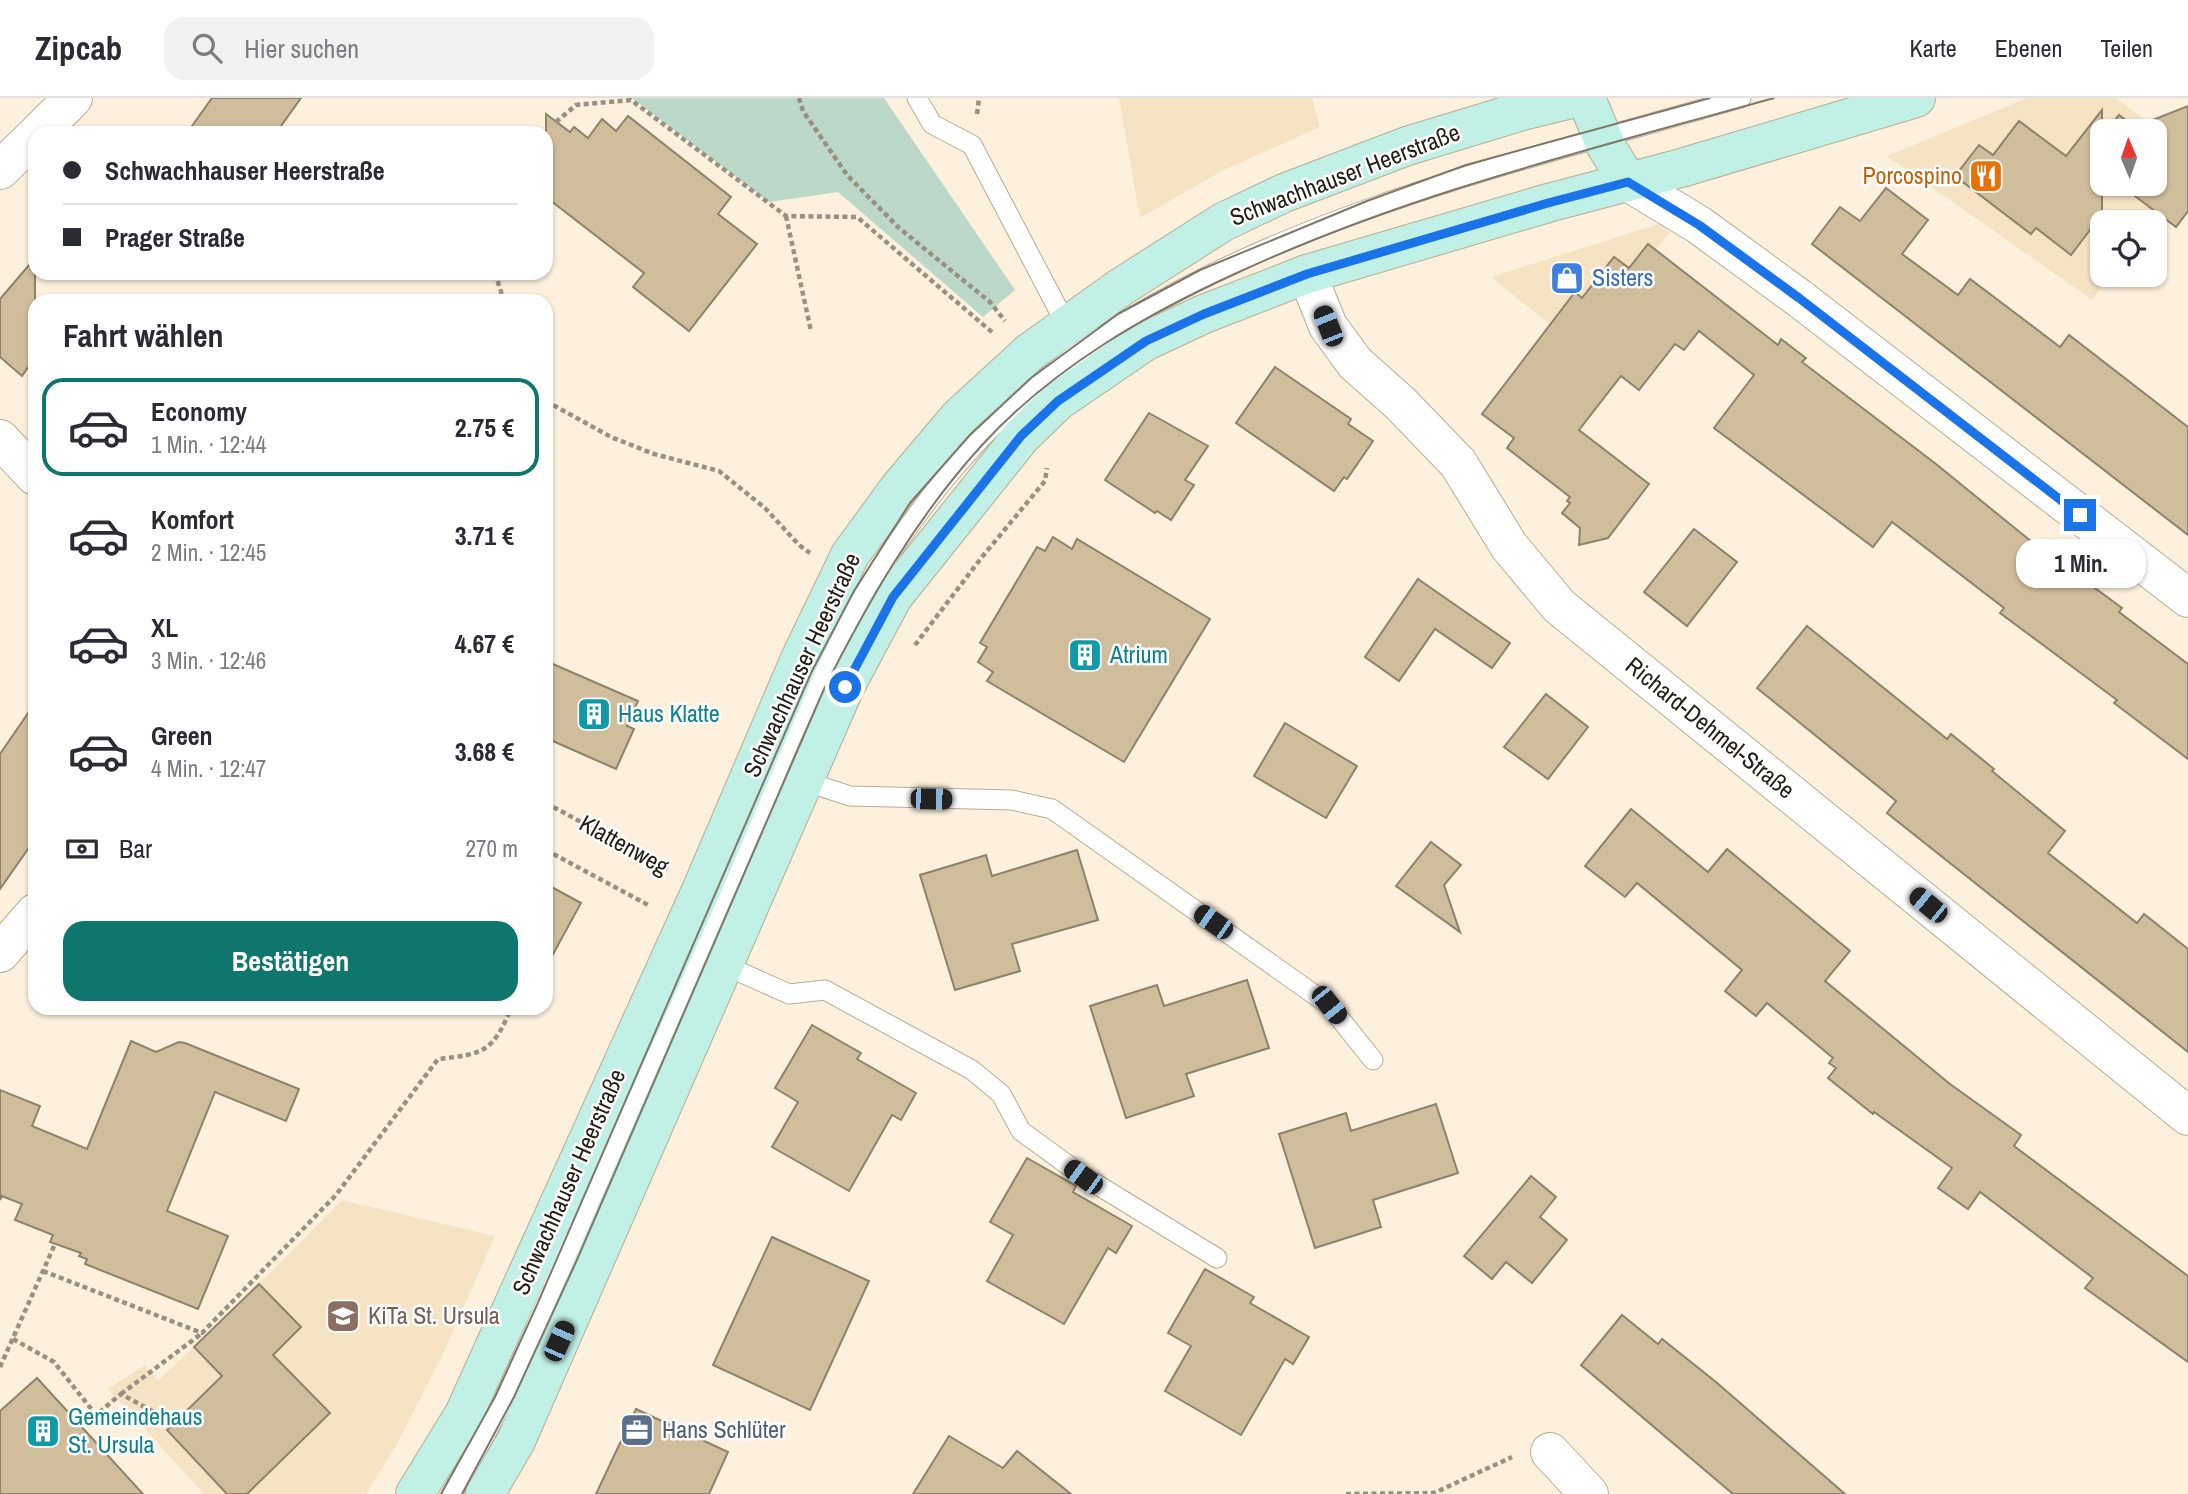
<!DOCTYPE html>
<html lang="de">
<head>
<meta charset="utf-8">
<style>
  body { margin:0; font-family:"Archivo Narrow",sans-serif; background:#f2f2f3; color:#2b2b33; height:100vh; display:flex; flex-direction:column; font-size:26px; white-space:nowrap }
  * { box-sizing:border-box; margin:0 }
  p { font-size:23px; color:#7c7c81 }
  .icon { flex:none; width:38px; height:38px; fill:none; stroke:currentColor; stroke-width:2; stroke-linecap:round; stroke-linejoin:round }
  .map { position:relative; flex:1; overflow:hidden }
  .side { position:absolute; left:28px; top:196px; width:525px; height:721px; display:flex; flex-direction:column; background:#fff; border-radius:21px; box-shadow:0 2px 5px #0004 }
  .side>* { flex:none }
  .hud { position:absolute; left:28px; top:28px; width:525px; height:154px; border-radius:21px; box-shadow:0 2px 5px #0004; display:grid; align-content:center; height:154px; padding:0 35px; background:#fff }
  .needle { width:46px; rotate:358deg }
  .fabs { position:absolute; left:2090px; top:21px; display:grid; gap:14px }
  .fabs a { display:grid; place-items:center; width:77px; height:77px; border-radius:14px; background:#fff; box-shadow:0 2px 5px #0004; font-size:35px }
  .end { position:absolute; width:32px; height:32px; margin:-16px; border:9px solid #1a73e8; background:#fff; box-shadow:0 0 0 4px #fff }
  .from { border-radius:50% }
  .bubble { position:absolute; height:49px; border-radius:21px; background:#fff; box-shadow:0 2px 5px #0004; font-size:23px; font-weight:700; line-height:49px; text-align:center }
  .car { position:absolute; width:21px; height:42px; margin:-21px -10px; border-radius:9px; box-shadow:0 0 5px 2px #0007; background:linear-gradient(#222 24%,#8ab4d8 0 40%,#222 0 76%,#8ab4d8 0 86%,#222 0) }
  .hud b { display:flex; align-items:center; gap:24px; height:66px; font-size:26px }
  .hud b+b { border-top:2px solid #e1e1e2 }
  .hud i { width:18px; height:18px; background:#2b2b33 }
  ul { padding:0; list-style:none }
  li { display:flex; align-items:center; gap:21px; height:98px; margin:0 14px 10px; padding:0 21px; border:4px solid transparent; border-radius:21px }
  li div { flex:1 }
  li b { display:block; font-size:26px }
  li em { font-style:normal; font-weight:700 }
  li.active { border-color:#0f766e }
  li>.icon { width:63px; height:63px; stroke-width:1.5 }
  h2 { padding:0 35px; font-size:32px; line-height:84px }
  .pay { display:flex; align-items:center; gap:18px; height:77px; padding:0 35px; font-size:26px }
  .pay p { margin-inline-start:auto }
  .action { display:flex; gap:14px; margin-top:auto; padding:14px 35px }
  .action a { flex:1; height:80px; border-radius:21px; background:#0f766e; color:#fff; font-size:28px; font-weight:700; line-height:80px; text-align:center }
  header { display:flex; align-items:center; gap:42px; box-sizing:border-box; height:98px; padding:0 35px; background:#fff; border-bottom:2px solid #e1e1e2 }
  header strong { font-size:33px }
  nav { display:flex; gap:38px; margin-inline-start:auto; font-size:24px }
  .search { width:490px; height:63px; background:#f2f2f3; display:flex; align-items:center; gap:18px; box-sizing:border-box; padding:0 24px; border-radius:21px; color:#7c7c81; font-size:26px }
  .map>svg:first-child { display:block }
</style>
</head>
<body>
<header>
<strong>Zipcab</strong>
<div class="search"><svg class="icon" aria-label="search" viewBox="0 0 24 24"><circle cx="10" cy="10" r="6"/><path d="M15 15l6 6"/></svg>Hier suchen</div>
<nav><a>Karte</a><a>Ebenen</a><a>Teilen</a></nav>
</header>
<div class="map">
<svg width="2188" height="1396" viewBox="0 0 2188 1396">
  <rect width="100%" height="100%" fill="#fdf1dd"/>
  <g fill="#f6e3c4" fill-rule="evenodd">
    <path d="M1119 0H1312L1320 29 1222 73 1140 120Z"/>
    <path d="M2027 0H2115L2188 54V73L2150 124H2102V177H2111L2092 202 1887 58ZM2102 33H2154V86H2102Z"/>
    <path d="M1659 126 1670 134 1578 249 1491 179Z"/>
    <path d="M342 1102 495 1138 441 1260 397 1346 366 1396H204L108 1291 145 1267 158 1283 259 1186Z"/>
  </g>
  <path fill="#bcd8c8" d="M632 0H884L1015 192 983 219 838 94 769 104Z"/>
  <g fill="#d0bd9b" stroke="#8f826c" stroke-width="2">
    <path d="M212 0H301L276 35H187Z"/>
    <path d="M2188 8V113L2176 129 2119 86H2154V33H2106L2119 17 2135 29Z"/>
    <path d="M2102 12V116L2071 157 2036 130 2031 136 1955 78 1979 47 1993 57 2019 23 2066 58Z"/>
    <path d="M546 16 570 34 574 29 588 40 602 21 616 33 628 18 731 99 718 116 757 146 689 233 633 189 644 175 546 99Z"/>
    <path d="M1886 90 1928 122 1902 156 1958 197 1970 181 2060 249 2069 237 2188 329V437L1812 146 1840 109 1860 123Z"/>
    <path d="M1648 146 1778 247 1781 241 1806 260 1802 264 1936 366 2027 440 2122 510 2119 514 2188 566V661L2114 605 2117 602 2000 515 2004 510 1892 424 1873 449 1714 330 1754 277 1699 233 1684 252 1675 246 1639 292 1621 278 1579 332 1649 386 1608 440 1579 447 1580 430 1562 415 1570 405 1567 403 1570 399 1507 350 1514 340 1482 316 1575 194 1582 200 1614 159 1629 170Z"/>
    <path d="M35 160V259L22 278 0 259V201Z"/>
    <path d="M1275 269 1351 321 1348 326 1373 343 1347 381 1344 379 1334 393 1236 325Z"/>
    <path d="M1149 315 1208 348 1185 382 1194 387 1171 422 1157 413 1155 415 1105 382Z"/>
    <path d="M1694 431 1737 464 1687 528 1644 494Z"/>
    <path d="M1053 439 1072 451 1077 441 1210 521 1124 664 987 583 993 574 978 564 987 549 980 545 1037 449 1045 453Z"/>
    <path d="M1418 481 1510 545 1492 570 1435 531 1399 583 1365 559Z"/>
    <path d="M1807 528 1947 641 1951 636 1994 671 1992 673 2065 733 2048 755 2137 825 2144 816 2188 851V954L1887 715 1896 703 1757 590Z"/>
    <path d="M546 563 638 603 627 628 634 631 616 671 546 640Z"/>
    <path d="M1546 596 1588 629 1548 681 1504 649Z"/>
    <path d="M35 605V741L0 791V656Z"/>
    <path d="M1285 625 1357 668 1326 720 1254 678Z"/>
    <path d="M1631 711 1708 774 1727 751 1850 853 1825 883 1950 986 2021 1037 2014 1048 2188 1178V1264L2085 1190 2093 1180 1980 1094 1968 1111 1938 1090 1952 1070 1874 1014 1873 1016 1828 980 1836 970 1829 965 1833 960 1767 905 1756 918 1725 893 1742 872 1637 785 1625 799 1585 768Z"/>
    <path d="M1431 744 1461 767 1444 787 1460 834 1396 788Z"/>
    <path d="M1077 752 1098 822 1012 846 1020 873 955 892 920 777 986 757 992 778Z"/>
    <path d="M546 786 581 805 546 869Z"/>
    <path d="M1247 882 1269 950 1186 976 1194 998 1126 1020 1090 908 1157 887 1164 908Z"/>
    <path d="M812 927 861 955 857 961 916 995 901 1022 892 1017 849 1093 772 1049 798 1004 775 990Z"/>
    <path d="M131 943 156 954 179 944 185 945 299 991 286 1023 215 994 167 1113 228 1138 198 1211 85 1166 87 1161 79 1158 81 1155 50 1144 53 1137 15 1122 22 1106 2 1098 0 1102V992L40 1008 32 1028 87 1051Z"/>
    <path d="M1436 1006 1458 1075 1373 1102 1381 1129 1315 1150 1279 1036 1346 1015 1351 1033Z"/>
    <path d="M1027 1060 1076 1088 1073 1094 1132 1128 1116 1155 1108 1150 1064 1226 987 1183 1013 1137 990 1124Z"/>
    <path d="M1531 1078 1556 1099 1540 1119 1567 1142 1532 1185 1506 1164 1492 1181 1464 1158Z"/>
    <path d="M772 1139 869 1183 810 1312 713 1267Z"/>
    <path d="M1205 1171 1254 1199 1250 1205 1309 1239 1293 1266 1285 1261 1241 1337 1165 1293 1191 1248 1168 1235Z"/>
    <path d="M259 1186 301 1229 273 1257 330 1315 247 1396H227L167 1332 222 1278 194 1249Z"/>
    <path d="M1622 1217 1658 1246 1662 1241 1716 1284 1845 1396H1733L1581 1267Z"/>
    <path d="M37 1280 143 1396H0V1313Z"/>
    <path d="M636 1311 728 1354 709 1396H596Z"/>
    <path d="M949 1338 1003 1370 1017 1353 1071 1396H913Z"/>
  </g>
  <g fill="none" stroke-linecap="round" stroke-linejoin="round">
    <g stroke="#b9ac94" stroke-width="21">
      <g id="service">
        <path d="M917 0 932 26 972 47 1067 228"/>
        <path d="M804 683 850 698 1012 702 1052 711 1329 907 1373 962"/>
        <path d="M724 867 789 896 825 892 972 972 1001 996 1021 1033 1083 1078 1217 1160"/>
        <path d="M452 1396C468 1366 486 1337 501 1306 532 1239 561 1170 591 1101 635 1002 680 903 723 803 755 729 784 649 820 578 893 431 987 307 1129 221 1312 110 1537 59 1741 0"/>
      </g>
    </g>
    <g stroke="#b9ac94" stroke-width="40">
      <g id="minor">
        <path d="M38 35 73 0"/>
        <path d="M0 72 35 38"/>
        <path d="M1628 84 1699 127 1799 200 2188 500"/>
        <path d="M1307 176 1328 228 1355 265 1400 305 1458 365 1509 448 1559 508 2188 1018"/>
        <path d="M0 341 35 378"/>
        <path d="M0 855 35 815"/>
        <path d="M1550 1354 1589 1396"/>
      </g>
    </g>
    <g stroke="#b9ac94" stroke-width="40">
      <g id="secondary">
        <path d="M1586 0 1606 48 1628 84"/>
        <path d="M415 1396 464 1316 702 790 799 563 850 457 899 390 959 319 1030 254 1121 189 1223 124 1284 95 1407 48 1522 13 1575 0"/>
        <path d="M485 1396 516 1343 845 589 893 499 1021 339 1058 303 1146 243 1204 216 1307 176 1548 105 1681 70 1916 0"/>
      </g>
    </g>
    <g stroke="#999081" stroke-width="4.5" stroke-dasharray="5 3.5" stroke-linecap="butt">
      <path d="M799 0 803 13 847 77 899 130 990 204 1005 223"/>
      <path d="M977 16 979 0"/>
      <path d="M556 24 576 7 631 2 786 118 857 119 993 235"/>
      <path d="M786 118 811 233"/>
      <path d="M495 175 504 203"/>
      <path d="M546 303 611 339 654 356 719 373 765 410 799 447 810 455"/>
      <path d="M915 547 982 459 1045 383 1047 370"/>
      <path d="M546 705 668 771"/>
      <path d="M546 752 650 808"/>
      <path d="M43 1173 202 1235 336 1097 438 961C484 956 493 954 511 910"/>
      <path d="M13 1241 54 1264 96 1317 121 1296 174 1325"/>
      <path d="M0 1269 55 1146"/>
      <path d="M121 1296 201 1236"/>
      <path d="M1346 1396 1434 1395 1512 1359"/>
    </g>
    <use href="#service" stroke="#fff" stroke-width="19"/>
    <use href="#minor" stroke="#fff" stroke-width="38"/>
    <use href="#secondary" stroke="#c1f0e6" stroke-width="38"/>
    <g stroke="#7f7769" stroke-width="2">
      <path d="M441 1396 495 1299 536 1209 811 575 854 493 910 405 969 338 1031 280 1118 216 1200 172 1367 103 1466 67 1710 0"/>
      <path d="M462 1396 514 1299 576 1164 824 591C868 504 916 419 983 346 1053 270 1146 216 1239 174 1410 95 1593 51 1774 0"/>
    </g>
  </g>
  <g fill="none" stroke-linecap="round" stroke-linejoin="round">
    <path stroke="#1a73e8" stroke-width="9" d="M845 589 893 499 1021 338 1058 303 1146 243 1204 216 1307 176 1548 105 1628 84 1699 127 1799 200 2080 417"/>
  </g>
  <defs>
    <g id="restaurant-square" transform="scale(1.75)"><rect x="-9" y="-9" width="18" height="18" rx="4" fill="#e8710a" stroke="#fff"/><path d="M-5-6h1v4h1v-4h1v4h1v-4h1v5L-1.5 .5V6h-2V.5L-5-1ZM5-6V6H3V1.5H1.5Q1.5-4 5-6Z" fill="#fff"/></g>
    <g id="shop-square" transform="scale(1.75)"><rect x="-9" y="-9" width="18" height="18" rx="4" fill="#3f7fe0" stroke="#fff"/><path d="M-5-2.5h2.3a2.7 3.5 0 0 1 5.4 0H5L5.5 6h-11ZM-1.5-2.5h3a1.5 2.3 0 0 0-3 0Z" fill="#fff"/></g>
    <g id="building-square" transform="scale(1.75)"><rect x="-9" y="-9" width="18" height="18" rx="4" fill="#0f9aa8" stroke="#fff"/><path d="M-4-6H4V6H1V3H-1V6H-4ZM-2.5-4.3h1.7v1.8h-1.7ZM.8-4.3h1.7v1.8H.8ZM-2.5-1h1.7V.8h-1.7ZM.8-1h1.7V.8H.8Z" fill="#fff"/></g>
    <g id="school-square" transform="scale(1.75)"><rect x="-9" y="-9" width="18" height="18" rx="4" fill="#8d6e63" stroke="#fff"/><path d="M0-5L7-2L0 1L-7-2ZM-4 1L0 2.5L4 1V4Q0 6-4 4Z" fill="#fff"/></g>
    <g id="office-square" transform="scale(1.75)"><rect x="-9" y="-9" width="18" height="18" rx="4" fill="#5c6f8a" stroke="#fff"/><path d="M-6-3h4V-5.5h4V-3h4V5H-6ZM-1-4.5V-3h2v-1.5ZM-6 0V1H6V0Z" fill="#fff"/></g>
  </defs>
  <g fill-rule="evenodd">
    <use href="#restaurant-square" x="1986" y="78"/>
    <use href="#shop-square" x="1567" y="180"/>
    <use href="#building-square" x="1085" y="557"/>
    <use href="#building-square" x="594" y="616"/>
    <use href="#school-square" x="343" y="1218"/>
    <use href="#office-square" x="637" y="1332"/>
    <use href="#building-square" x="43" y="1333"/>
  </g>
  <g text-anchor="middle" stroke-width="5" stroke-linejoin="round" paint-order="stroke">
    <g font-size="24" fill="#241f16" stroke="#fff">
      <text transform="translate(1345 77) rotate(-21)" y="8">Schwachhauser Heerstraße</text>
      <text transform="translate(802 567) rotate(-65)" y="8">Schwachhauser Heerstraße</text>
      <text transform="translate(1710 630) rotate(39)" y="8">Richard-Dehmel-Straße</text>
      <text transform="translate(624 747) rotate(29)" y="8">Klattenweg</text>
      <text transform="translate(569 1084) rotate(-66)" y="8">Schwachhauser Heerstraße</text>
    </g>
    <g font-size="24" fill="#c56008" stroke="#fff" text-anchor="end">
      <text x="1962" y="86">Porcospino</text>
    </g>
    <g font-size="24" fill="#366cbe" stroke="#fff" text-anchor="start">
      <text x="1592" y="188">Sisters</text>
    </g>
    <g font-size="24" fill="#0d838f" stroke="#fff" text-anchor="start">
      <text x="1110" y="565">Atrium</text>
      <text x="618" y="624">Haus Klatte</text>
      <text x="68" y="1327">Gemeindehaus<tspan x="68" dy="28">St. Ursula</tspan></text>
    </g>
    <g font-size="24" fill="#785e54" stroke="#fff" text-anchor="start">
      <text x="368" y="1226">KiTa St. Ursula</text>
    </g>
    <g font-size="24" fill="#4e5e75" stroke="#fff" text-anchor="start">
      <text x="662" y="1340">Hans Schlüter</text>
    </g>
  </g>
</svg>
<div class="fabs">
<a><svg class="needle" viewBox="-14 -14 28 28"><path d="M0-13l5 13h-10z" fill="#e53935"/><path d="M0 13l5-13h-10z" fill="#7c7c81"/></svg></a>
<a><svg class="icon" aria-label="locate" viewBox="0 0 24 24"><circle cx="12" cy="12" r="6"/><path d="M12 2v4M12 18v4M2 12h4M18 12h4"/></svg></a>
</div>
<i class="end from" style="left:845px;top:589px"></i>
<i class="end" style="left:2080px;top:417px"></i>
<div class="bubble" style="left:2016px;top:441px;width:130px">1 Min.</div>
<i class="car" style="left:1328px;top:228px;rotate:338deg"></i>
<i class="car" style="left:931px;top:701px;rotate:91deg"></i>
<i class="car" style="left:1928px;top:807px;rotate:309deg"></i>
<i class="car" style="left:1213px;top:824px;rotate:305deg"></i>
<i class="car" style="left:1329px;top:907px;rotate:141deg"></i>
<i class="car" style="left:1083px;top:1079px;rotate:306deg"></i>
<i class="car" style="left:559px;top:1243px;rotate:24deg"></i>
<div class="hud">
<b><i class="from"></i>Schwachhauser Heerstraße</b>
<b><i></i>Prager Straße</b>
</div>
<section class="side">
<h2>Fahrt wählen</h2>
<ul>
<li class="active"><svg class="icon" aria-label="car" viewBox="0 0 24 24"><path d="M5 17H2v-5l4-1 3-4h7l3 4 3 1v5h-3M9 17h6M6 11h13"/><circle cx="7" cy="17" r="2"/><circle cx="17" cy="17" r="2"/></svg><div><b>Economy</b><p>1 Min. · 12:44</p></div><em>2.75 €</em></li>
<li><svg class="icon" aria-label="car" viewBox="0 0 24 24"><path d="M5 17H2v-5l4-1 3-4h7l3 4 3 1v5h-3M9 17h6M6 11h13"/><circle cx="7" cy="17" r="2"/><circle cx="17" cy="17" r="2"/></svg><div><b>Komfort</b><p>2 Min. · 12:45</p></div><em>3.71 €</em></li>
<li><svg class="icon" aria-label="car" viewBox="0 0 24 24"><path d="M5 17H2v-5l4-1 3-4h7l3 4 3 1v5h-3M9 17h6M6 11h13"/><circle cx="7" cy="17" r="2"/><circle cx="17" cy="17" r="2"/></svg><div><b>XL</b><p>3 Min. · 12:46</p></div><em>4.67 €</em></li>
<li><svg class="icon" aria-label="car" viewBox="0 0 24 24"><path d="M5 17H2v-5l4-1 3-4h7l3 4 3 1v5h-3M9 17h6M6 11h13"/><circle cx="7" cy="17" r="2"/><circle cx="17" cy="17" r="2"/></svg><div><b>Green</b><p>4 Min. · 12:47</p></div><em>3.68 €</em></li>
</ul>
<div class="pay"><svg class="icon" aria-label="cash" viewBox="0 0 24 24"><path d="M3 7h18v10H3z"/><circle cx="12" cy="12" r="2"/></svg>Bar<p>270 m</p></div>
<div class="action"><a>Bestätigen</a></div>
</section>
</div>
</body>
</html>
